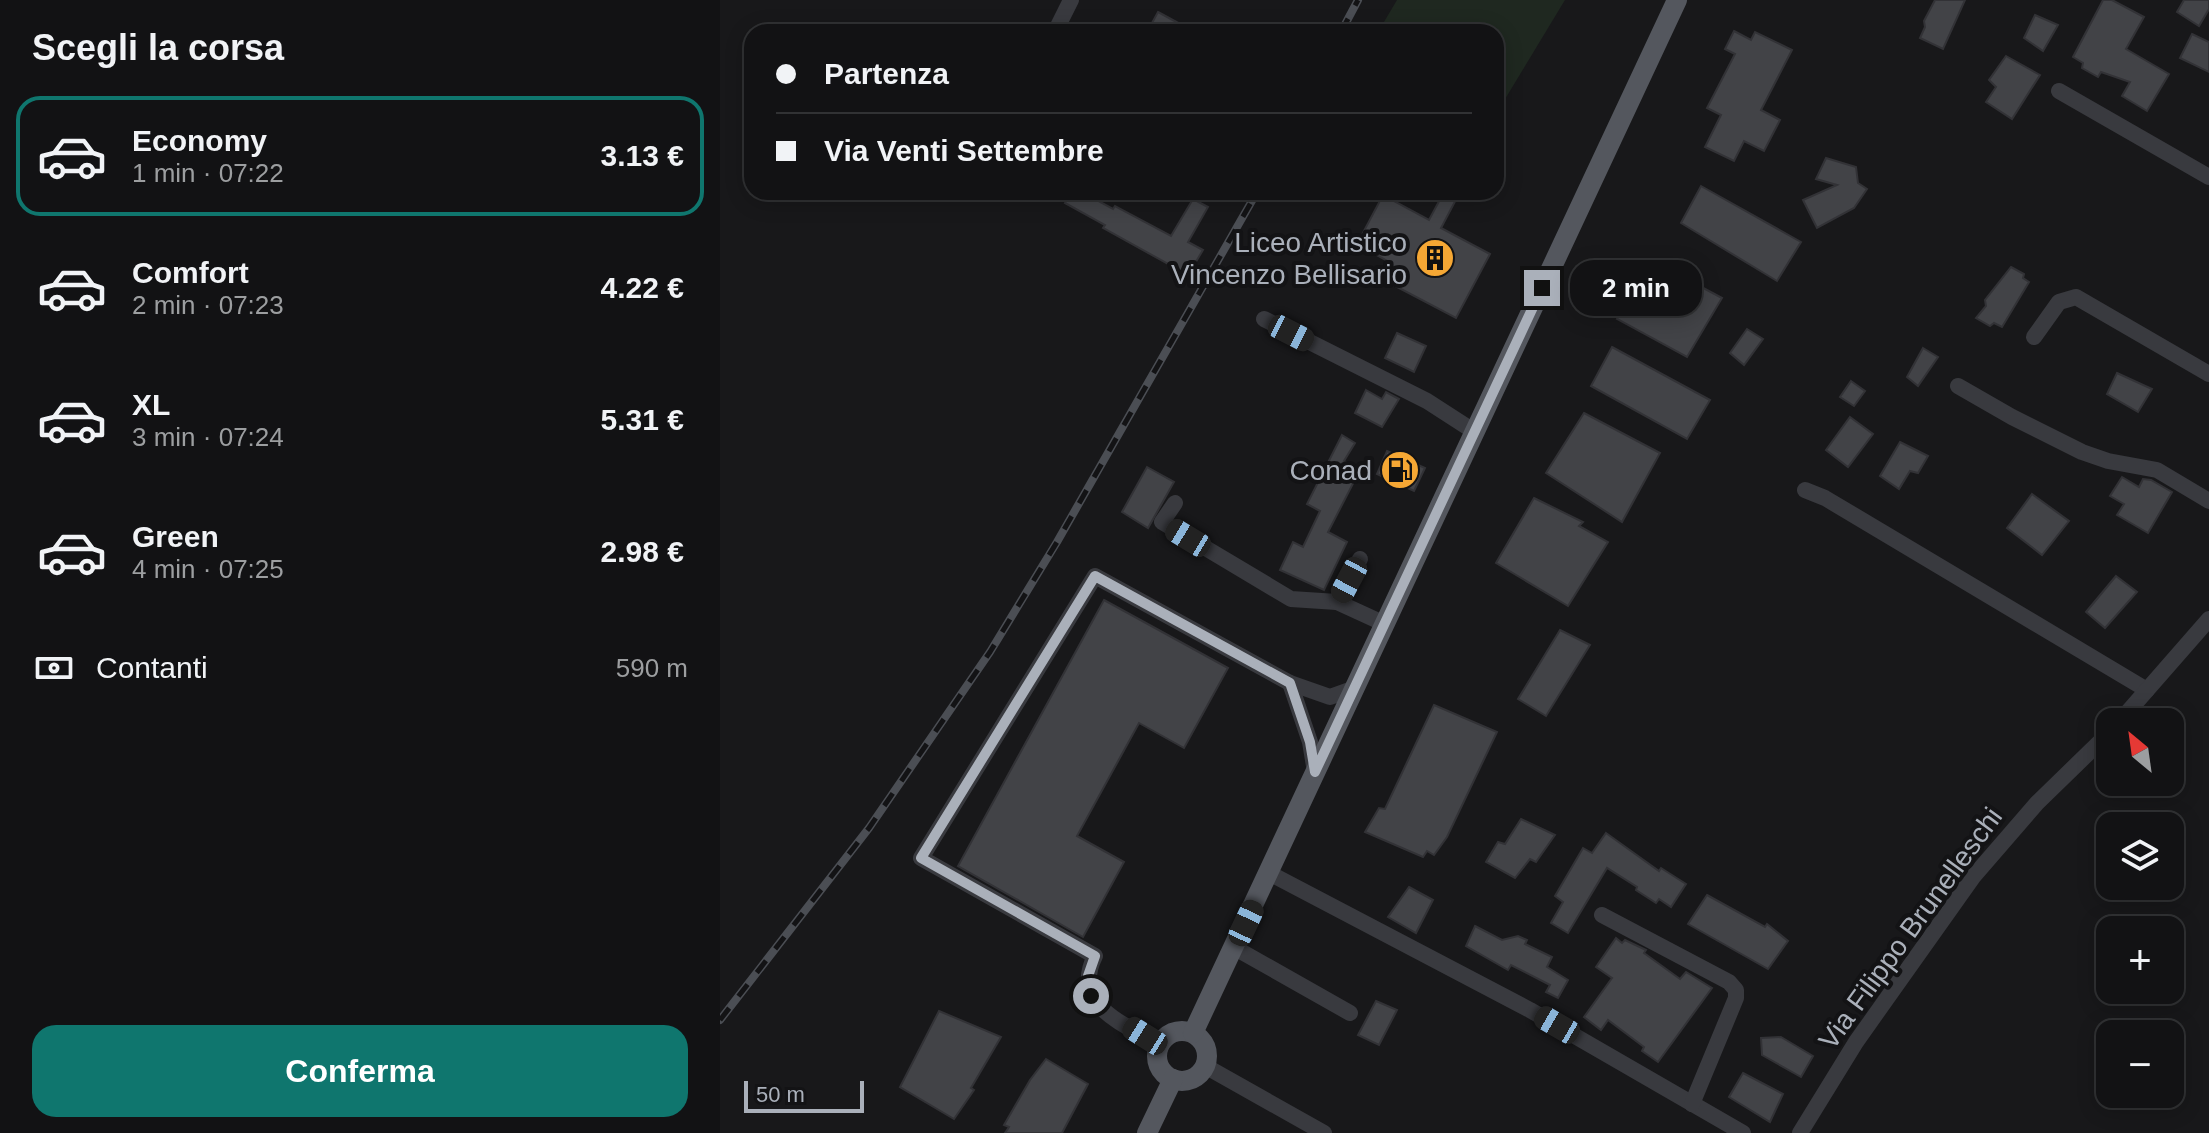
<!DOCTYPE html>
<html lang="it">
<head>
<meta charset="utf-8">
<style>
  body { margin:0; font-family:Arial,sans-serif; background:#1f2022; color:#f1f3f6; height:100vh; display:flex; flex-direction:column; font-size:30px; white-space:nowrap }
  * { box-sizing:border-box; margin:0 }
  p { font-size:26px; color:#9c9ea0 }
  .icon { flex:none; width:44px; height:44px; fill:none; stroke:currentColor; stroke-width:2; stroke-linecap:round; stroke-linejoin:round }
  .map { position:relative; flex:1; overflow:hidden }
  .side { display:flex; flex-direction:column; background:#121214; width:720px }
  .side>* { flex:none }
  .top-card { position:absolute; left:24px; top:24px; width:760px; height:176px; border-radius:24px; box-shadow:0 4px 20px #0003,0 0 0 2px #313234; display:grid; align-content:center; height:176px; padding:0 32px; background:#121214 }
  .needle { width:52px; rotate:331deg }
  .buttons { position:absolute; left:1376px; top:708px; display:grid; gap:16px }
  .buttons a { display:grid; place-items:center; width:88px; height:88px; border-radius:16px; background:#121214; box-shadow:0 4px 20px #0003,0 0 0 2px #313234; font-size:40px }
  .scale { position:absolute; left:24px; bottom:20px; width:120px; box-sizing:border-box; padding-left:8px; border:4px solid #aab0ba; border-top:0; font-size:22px; line-height:28px; white-space:nowrap; color:#aab0ba; -webkit-text-stroke:6px #131315; paint-order:stroke }
  .end { position:absolute; width:36px; height:36px; margin:-18px; border:10px solid #aab0ba; background:#111; box-shadow:0 0 0 4px #111 }
  .from { border-radius:50% }
  .bubble { position:absolute; height:56px; border-radius:24px; background:#121214; box-shadow:0 4px 20px #0003,0 0 0 2px #313234; font-size:26px; font-weight:700; line-height:56px; text-align:center }
  .car { position:absolute; width:24px; height:48px; margin:-24px -12px; border-radius:10px; box-shadow:0 0 6px 2px #0007; background:linear-gradient(#222 24%,#8ab4d8 0 40%,#222 0 76%,#8ab4d8 0 86%,#222 0) }
  .top-card b { display:flex; align-items:center; gap:28px; height:76px; font-size:30px }
  .top-card b+b { border-top:2px solid #313234 }
  .top-card i { width:20px; height:20px; background:#f1f3f6 }
  ul { padding:0; list-style:none }
  li { display:flex; align-items:center; gap:24px; height:120px; margin:0 16px 12px; padding:0 16px; border:4px solid transparent; border-radius:24px }
  li div { flex:1 }
  li b { display:block; font-size:30px }
  li em { font-style:normal; font-weight:700 }
  li.selected { border-color:#0f766e }
  li>.icon { width:72px; height:72px; stroke-width:1.5 }
  h2 { padding:0 32px; font-size:36px; line-height:96px }
  .pay { display:flex; align-items:center; gap:20px; height:88px; padding:0 32px; font-size:30px }
  .pay p { margin-inline-start:auto }
  .button { display:flex; gap:16px; margin-top:auto; padding:16px 32px }
  .button a { flex:1; height:92px; border-radius:24px; background:#0f766e; color:#fff; font-size:32px; font-weight:700; line-height:92px; text-align:center }
  main { display:flex; flex:1; min-height:0 }
  .map>svg:first-child { display:block }
</style>
</head>
<body>
<main>
<section class="side">
<h2>Scegli la corsa</h2>
<ul>
<li class="selected"><svg class="icon" aria-label="car" viewBox="0 0 24 24"><path d="M5 17H2v-5l4-1 3-4h7l3 4 3 1v5h-3M9 17h6M6 11h13"/><circle cx="7" cy="17" r="2"/><circle cx="17" cy="17" r="2"/></svg><div><b>Economy</b><p>1 min · 07:22</p></div><em>3.13 €</em></li>
<li><svg class="icon" aria-label="car" viewBox="0 0 24 24"><path d="M5 17H2v-5l4-1 3-4h7l3 4 3 1v5h-3M9 17h6M6 11h13"/><circle cx="7" cy="17" r="2"/><circle cx="17" cy="17" r="2"/></svg><div><b>Comfort</b><p>2 min · 07:23</p></div><em>4.22 €</em></li>
<li><svg class="icon" aria-label="car" viewBox="0 0 24 24"><path d="M5 17H2v-5l4-1 3-4h7l3 4 3 1v5h-3M9 17h6M6 11h13"/><circle cx="7" cy="17" r="2"/><circle cx="17" cy="17" r="2"/></svg><div><b>XL</b><p>3 min · 07:24</p></div><em>5.31 €</em></li>
<li><svg class="icon" aria-label="car" viewBox="0 0 24 24"><path d="M5 17H2v-5l4-1 3-4h7l3 4 3 1v5h-3M9 17h6M6 11h13"/><circle cx="7" cy="17" r="2"/><circle cx="17" cy="17" r="2"/></svg><div><b>Green</b><p>4 min · 07:25</p></div><em>2.98 €</em></li>
</ul>
<div class="pay"><svg class="icon" aria-label="cash" viewBox="0 0 24 24"><path d="M3 7h18v10H3z"/><circle cx="12" cy="12" r="2"/></svg>Contanti<p>590 m</p></div>
<div class="button"><a>Conferma</a></div>
</section>
<div class="map">
<svg width="1489" height="1133" viewBox="0 0 1489 1133">
  <rect width="100%" height="100%" fill="#18181a"/>
  <path fill="#1f2820" d="M677 0H845L776 114V32H658Z"/>
  <g fill="#424347" stroke="#323236" stroke-width="2">
    <path d="M1215 0H1245L1223 49 1200 38 1205 27 1204 21Z"/>
    <path d="M1383 0H1392L1424 17 1406 49 1449 74 1427 111 1402 96 1410 82 1381 72 1378 77 1362 68 1363 63 1353 57Z"/>
    <path d="M1464 0H1489V9L1479 26 1457 12Z"/>
    <path d="M438 12 475 32H427Z"/>
    <path d="M1315 15 1338 25 1323 51 1304 38Z"/>
    <path d="M1014 31 1031 40 1035 32 1072 50 1041 110 1060 120 1044 151 1024 141 1014 161 985 147 1001 115 987 108 1015 54 1005 49Z"/>
    <path d="M1472 34 1489 42V72L1460 58Z"/>
    <path d="M1286 56 1320 75 1292 119 1266 102 1276 87 1269 80Z"/>
    <path d="M1106 158 1136 167 1138 183 1147 189 1134 208 1097 228 1083 200 1117 185 1096 179Z"/>
    <path d="M981 186 1081 242 1057 281 961 223Z"/>
    <path d="M351 192H362L393 209 395 206 451 236 473 199 488 207 468 242 483 250 468 275 383 228 385 225 345 203Z"/>
    <path d="M724 192H740L721 228 770 254 736 318 660 278 669 262 637 244 663 195 709 220Z"/>
    <path d="M931 260 1002 298 967 357 897 319 918 286Z"/>
    <path d="M1291 267 1304 274 1303 278 1309 282 1282 327 1274 323 1270 326 1256 318 1266 306 1265 300Z"/>
    <path d="M1027 329 1043 339 1024 365 1010 353Z"/>
    <path d="M677 333 706 346 694 372 665 358Z"/>
    <path d="M892 347 990 400 967 439 871 386Z"/>
    <path d="M1203 348 1218 357 1198 386 1187 377Z"/>
    <path d="M1397 373 1432 389 1418 412 1387 394Z"/>
    <path d="M1131 381 1145 391 1134 406 1120 397Z"/>
    <path d="M646 390 662 399 666 392 679 399 662 427 635 413Z"/>
    <path d="M864 413 940 453 902 522 826 473Z"/>
    <path d="M1130 417 1153 434 1128 467 1106 450Z"/>
    <path d="M622 435 635 443 624 461 640 470 608 532 627 542 604 590 560 570 573 542 583 547 600 511 587 504Z"/>
    <path d="M1180 442 1208 456 1198 473 1190 471 1179 489 1160 476Z"/>
    <path d="M667 451 705 468 694 491 657 474Z"/>
    <path d="M427 467 454 482 428 528 402 512Z"/>
    <path d="M1402 477 1419 487 1423 479 1431 480 1452 492 1428 533 1397 515 1404 504 1390 496Z"/>
    <path d="M1312 494 1349 521 1322 555 1287 528Z"/>
    <path d="M814 498 863 522 859 526 888 542 848 606 776 563Z"/>
    <path d="M1396 576 1417 592 1385 628 1366 612Z"/>
    <path d="M384 600 508 668 464 748 419 723 357 836 404 862 363 937 238 866Z"/>
    <path d="M840 630 870 645 826 716 798 699Z"/>
    <path d="M714 705 777 732 727 837 714 855 707 851 703 857 645 832 659 808 665 809Z"/>
    <path d="M801 819 835 835 816 862 810 859 795 878 766 862 778 842 785 844Z"/>
    <path d="M886 833 939 871 941 868 966 884 951 907 939 899 936 903 916 890 917 887 887 868 848 933 831 923 843 902 835 896 863 848 872 853Z"/>
    <path d="M689 887 713 900 696 933 668 917Z"/>
    <path d="M987 895 1045 927 1047 924 1068 941 1048 969 968 924Z"/>
    <path d="M755 926 782 940 798 936 807 940 805 944 832 957 827 967 848 980 838 998 826 992 830 985 791 965 788 970 746 946Z"/>
    <path d="M896 938 902 943 905 940 926 950 924 953 960 979 966 972 992 988 938 1062 922 1051 924 1047 888 1020 881 1030 864 1017 892 978 876 967Z"/>
    <path d="M656 1001 677 1010 659 1045 638 1035Z"/>
    <path d="M219 1011 281 1037 251 1088 254 1090 234 1119 180 1087Z"/>
    <path d="M1061 1037 1093 1056 1081 1077 1042 1055 1041 1038Z"/>
    <path d="M326 1059 368 1084 342 1133H285L289 1127 284 1125 310 1080Z"/>
    <path d="M1023 1073 1063 1094 1050 1122 1009 1097Z"/>
  </g>
  <g fill="none" stroke-linecap="round" stroke-linejoin="round">
    <g stroke="#393a3f" stroke-width="16">
      <path d="M335 32 351 0"/>
      <path d="M1339 91 1489 177"/>
      <path d="M544 319 707 401 755 432"/>
      <path d="M1314 337 1339 302 1356 297 1489 374"/>
      <path d="M1238 386 1292 417 1362 452 1388 461 1437 470 1489 501"/>
      <path d="M1085 490 1105 498 1427 690"/>
      <path d="M455 503 442 522 571 599 617 602"/>
      <path d="M640 559 617 602 665 624"/>
      <path d="M570 683 590 742 595 772"/>
      <path d="M1399 722 1489 619"/>
      <path d="M549 873 810 1010 1023 1133"/>
      <path d="M882 915 1009 982 1016 990V998L972 1104"/>
      <path d="M515 948 630 1013"/>
      <path d="M440 1045C405 1024 350 1006 375 956L201 858 375 576 570 683 610 697 635 688"/>
      <path d="M485 1066 604 1133"/>
      <path d="M1080 1133 1136 1042 1253 877 1317 803 1390 732"/>
    </g>
    <g stroke="#54575e" stroke-width="20">
      <circle cx="462" cy="1056" r="25"/>
      <path d="M473 1033 957 0"/>
      <path d="M427 1133 453 1079"/>
    </g>
    <g stroke="#4b4e54" stroke-width="8">
      <g id="rail">
        <path d="M621 32 638 0"/>
        <path d="M0 1020 149 828 270 652 337 542 537 192"/>
      </g>
    </g>
    <use href="#rail" stroke="#131315" stroke-width="5" stroke-dasharray="15" stroke-linecap="butt"/>
  </g>
  <g fill="none" stroke-linecap="round" stroke-linejoin="round">
    <path stroke="#aab0ba" stroke-width="10" d="M371 996 368 976 375 956 201 858 375 576 570 683 590 742 595 772 822 288"/>
  </g>
  <defs>
    <g id="building-disc" transform="scale(2)"><circle r="9.5" fill="#f5a734" stroke="#131315"/><path d="M-4-6H4V6H1V3H-1V6H-4ZM-2.5-4.3h1.7v1.8h-1.7ZM.8-4.3h1.7v1.8H.8ZM-2.5-1h1.7V.8h-1.7ZM.8-1h1.7V.8H.8Z" fill="#111"/></g>
    <g id="fuel-disc" transform="scale(2)"><circle r="9.5" fill="#f5a734" stroke="#131315"/><path d="M-5.5-6h7V0h2V4h1.3V-2.5L3-4.5l.8-.8L6-3V5H2.5V1h-1V6h-7ZM-4.2-4.7v3.2H.2V-4.7Z" fill="#111"/></g>
  </defs>
  <g fill-rule="evenodd">
    <use href="#building-disc" x="715" y="258"/>
    <use href="#fuel-disc" x="680" y="470"/>
  </g>
  <g text-anchor="middle" stroke-width="8" stroke-linejoin="round" paint-order="stroke">
    <g font-size="28" fill="#aab0ba" stroke="#131315" text-anchor="end">
      <text x="687" y="252">Liceo Artistico<tspan x="687" dy="32">Vincenzo Bellisario</tspan></text>
      <text x="652" y="480">Conad</text>
    </g>
    <g font-size="28" fill="#aab0ba" stroke="#131315">
      <text transform="translate(1190 928) rotate(-54)" y="10">Via Filippo Brunelleschi</text>
    </g>
  </g>
</svg>
<div class="buttons">
<a><svg class="needle" viewBox="-14 -14 28 28"><path d="M0-13l5 13h-10z" fill="#e53935"/><path d="M0 13l5-13h-10z" fill="#9c9ea0"/></svg></a>
<a><svg class="icon" aria-label="layers" viewBox="0 0 24 24"><path d="M12 4l9 5-9 5-9-5zM3 14l9 5 9-5"/></svg></a>
<a>+</a>
<a>−</a>
</div>
<div class="scale">50 m</div>
<i class="end from" style="left:371px;top:996px"></i>
<i class="end" style="left:822px;top:288px"></i>
<div class="bubble" style="left:850px;top:260px;width:132px">2 min</div>
<i class="car" style="left:571px;top:333px;rotate:117deg"></i>
<i class="car" style="left:468px;top:538px;rotate:301deg"></i>
<i class="car" style="left:629px;top:580px;rotate:208deg"></i>
<i class="car" style="left:526px;top:923px;rotate:25deg"></i>
<i class="car" style="left:837px;top:1025px;rotate:300deg"></i>
<i class="car" style="left:425px;top:1036px;rotate:302deg"></i>
<div class="top-card">
<b><i class="from"></i>Partenza</b>
<b><i></i>Via Venti Settembre</b>
</div>
</div>
</main>
</body>
</html>
